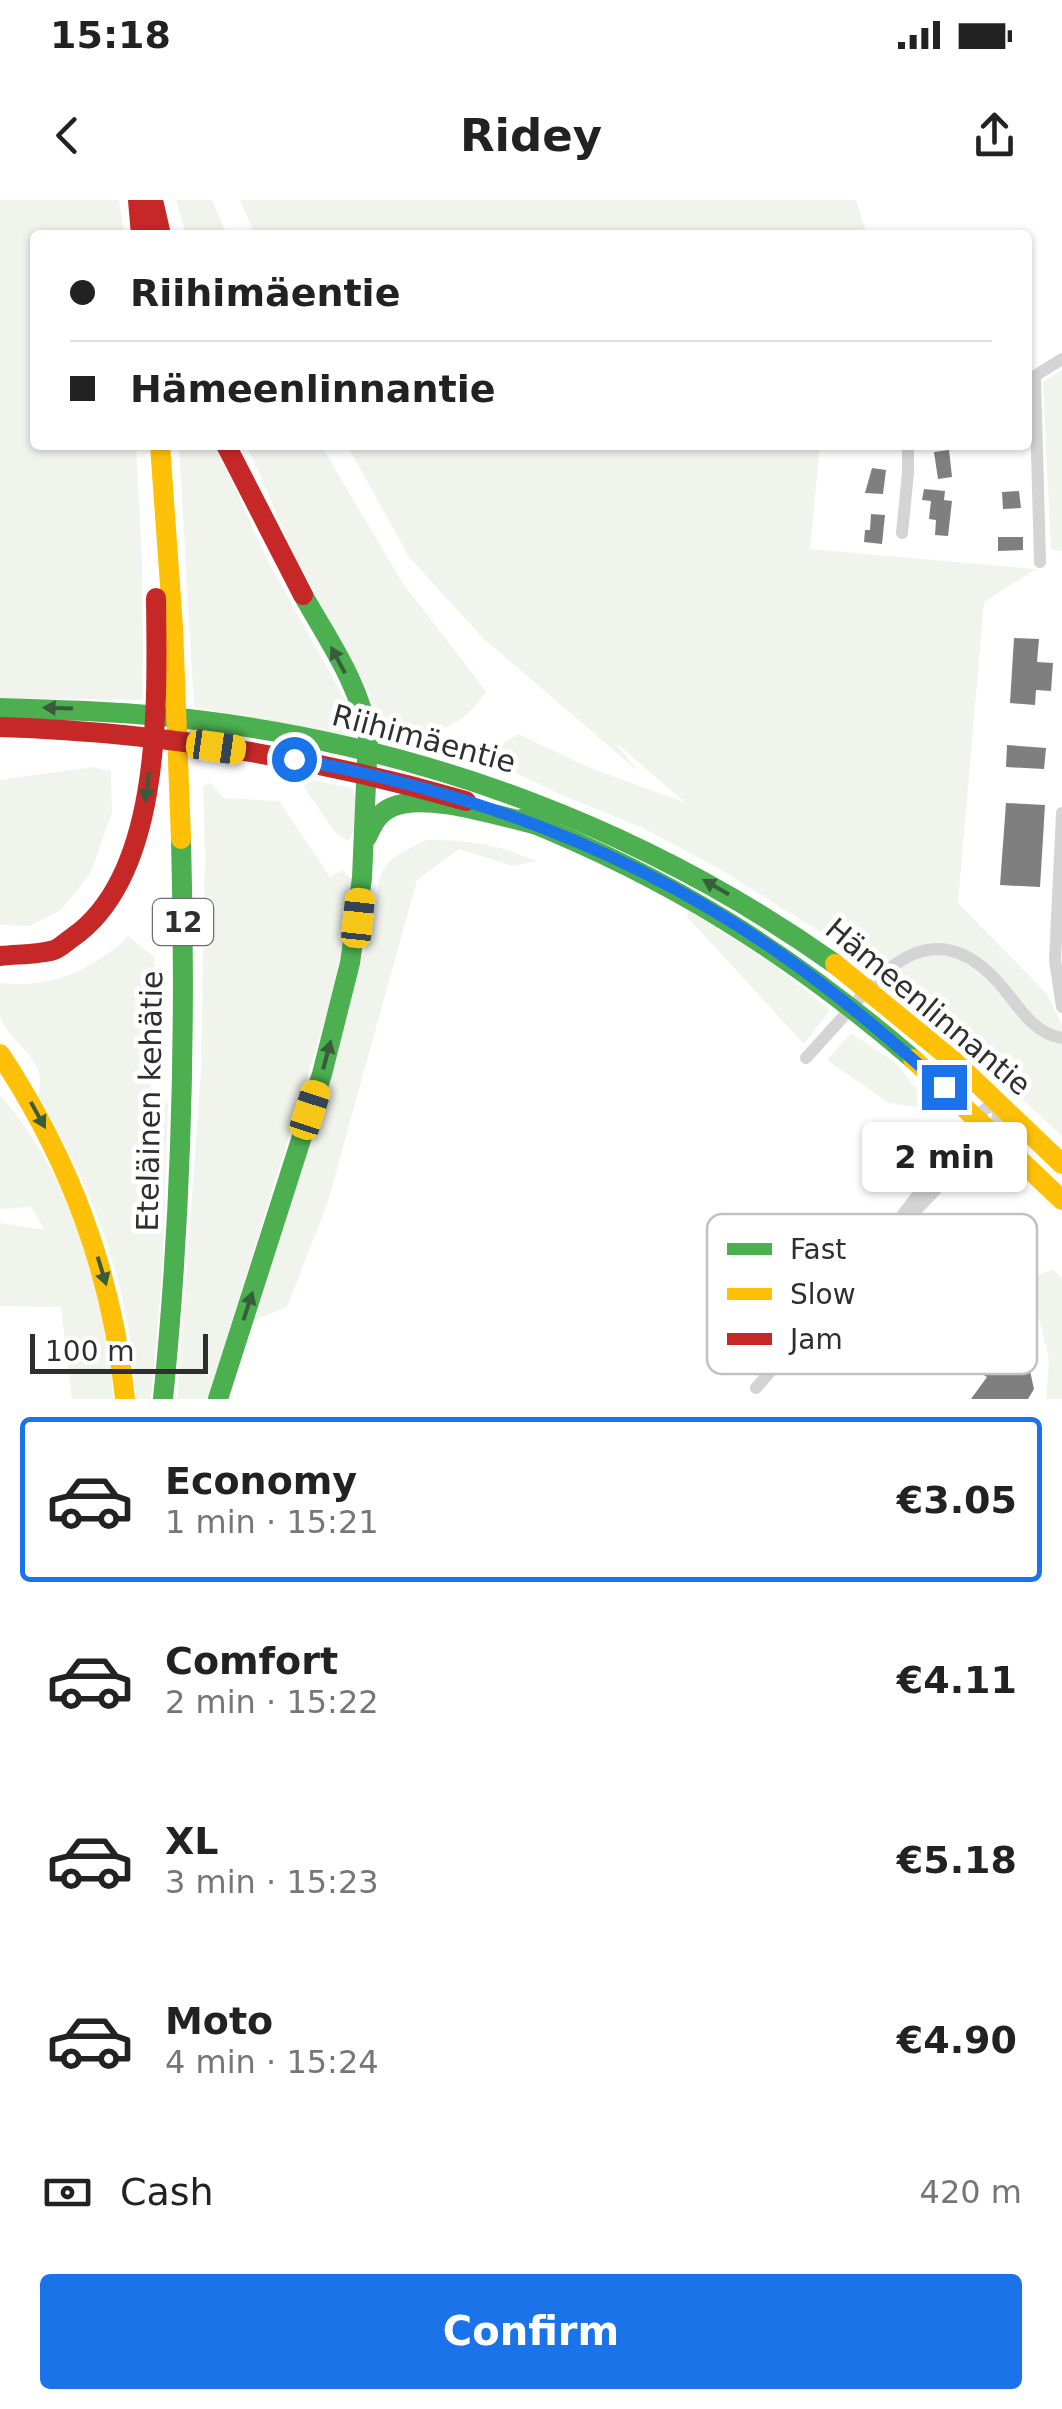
<!DOCTYPE html>
<html lang="en">
<head>
<meta charset="utf-8">
<style>
  body { margin:0; font-family:"DejaVu Sans",sans-serif; background:#f2f2f2; color:#222; height:100vh; display:flex; flex-direction:column; font-size:38px; white-space:nowrap }
  * { box-sizing:border-box; margin:0 }
  p { font-size:32px; color:#767676 }
  .icon { flex:none; width:55px; height:55px; fill:none; stroke:currentColor; stroke-width:2; stroke-linecap:round; stroke-linejoin:round }
  .map { position:relative; height:1199px; overflow:hidden }
  .sheet { display:flex; flex-direction:column; background:#fff; flex:1 }
  .sheet>* { flex:none }
  .guide { position:absolute; left:30px; top:30px; width:1002px; height:220px; border-radius:10px; box-shadow:0 2px 8px #0004; display:grid; align-content:center; height:220px; padding:0 40px; background:#fff }
  .scale { position:absolute; left:30px; bottom:25px; width:178px; box-sizing:border-box; padding-left:10px; border:5px solid #2f2f2f; border-top:0; font-size:28px; line-height:35px; white-space:nowrap; color:#2f2f2f; -webkit-text-stroke:8px #fff; paint-order:stroke }
  .end { position:absolute; width:45px; height:45px; margin:-22px; border:12px solid #1a73e8; background:#fff; box-shadow:0 0 0 5px #fff }
  .from { border-radius:50% }
  .bubble { position:absolute; height:70px; border-radius:10px; background:#fff; box-shadow:0 2px 8px #0004; font-size:32px; font-weight:700; line-height:70px; text-align:center }
  .car { position:absolute; width:30px; height:60px; margin:-30px -15px; border-radius:12px; box-shadow:0 0 8px 2px #0007; background:linear-gradient(#f5c518 24%,#345 0 40%,#f5c518 0 76%,#345 0 86%,#f5c518 0) }
  .guide b { display:flex; align-items:center; gap:35px; height:95px; font-size:38px }
  .guide b+b { border-top:2px solid #e0e0e0 }
  .guide i { width:25px; height:25px; background:#222 }
  ul { padding:18px 0 0; list-style:none }
  li { display:flex; align-items:center; gap:30px; height:165px; margin:0 20px 15px; padding:0 20px; border:5px solid transparent; border-radius:10px }
  li div { flex:1 }
  li b { display:block; font-size:38px }
  li em { font-style:normal; font-weight:700 }
  li.current { border-color:#1a73e8 }
  li>.icon { width:90px; height:90px; stroke-width:1.5 }
  .pay { display:flex; align-items:center; gap:25px; height:110px; padding:0 40px; font-size:38px }
  .pay p { margin-inline-start:auto }
  .action { display:flex; gap:20px; margin-top:auto; padding:20px 40px }
  .action a { flex:1; height:115px; border-radius:10px; background:#1a73e8; color:#fff; font-size:40px; font-weight:700; line-height:115px; text-align:center }
  .status { display:flex; justify-content:space-between; align-items:center; height:70px; padding:0 50px; background:#fff; direction:ltr }
  .status svg { height:28px; fill:currentColor }
  header { display:flex; justify-content:space-between; align-items:center; height:130px; padding:0 40px; background:#fff; font-size:45px; font-weight:700 }
  .map>svg:first-child { display:block }
</style>
</head>
<body>
<div class="status"><b>15:18</b><svg viewBox="0 0 49 12"><path d="M0 12V9h3v3zM5 12V6h3v6zM10 12V3h3v9zM15 12V0h3v12zM26 1h20v11H26zM47 4h2v5h-2z"/></svg></div>
<header><svg class="icon" aria-label="back" viewBox="0 0 24 24"><path d="M15 5l-7 7 7 7"/></svg>Ridey<svg class="icon" aria-label="share" viewBox="0 0 24 24"><path d="M12 15V3M7 8l5-5 5 5M5 13v7h14v-7"/></svg></header>
<div class="map">
<svg width="1062" height="1199" viewBox="0 0 1062 1199">
  <rect width="100%" height="100%" fill="#fff"/>
  <g fill="#f1f4ed">
    <path d="M0 0H119L124 35H35V245H136L142 360 143 500 0 498Z"/>
    <path d="M176 0H212L227 35H186Z"/>
    <path d="M240 0H856L866 32 859 35H255Z"/>
    <path d="M1062 169V351L1051 350 1043 182Z"/>
    <path d="M179 245H216L267 359 349 507 354 534 349 536 194 507Z"/>
    <path d="M247 245H321L402 382 486 491C469 522 436 535 402 542L380 519 367 488 294 355Z"/>
    <path d="M347 245H820L810 349 1036 369 984 402 958 703 1047 794 1062 825V936L878 768 718 668 643 628 562 595 482 557 518 534 588 567 686 603 615 542 639 572 483 438 409 357Z"/>
    <path d="M92 567 111 571 112 613 90 674 61 710 30 726 0 725V580Z"/>
    <path d="M297 577 352 588C358 604 358 627 348 641L334 631Z"/>
    <path d="M210 583 224 598 279 601 330 677 342 670 354 681 348 724 329 806 208 1199H177L201 872 205 656 203 586Z"/>
    <path d="M426 640C470 640 496 644 537 661L513 666 459 649 417 680 327 1005 287 1107 253 1121 375 717C379 665 380 663 426 640Z"/>
    <path d="M689 711 770 762 830 810 804 844 687 717Z"/>
    <path d="M129 736 155 758 150 893 168 904 162 1077 151 1199H136C130 1085 95 992 38 895 50 858 8 843 0 816 0 807 0 792 0 783 50 789 93 770 129 736Z"/>
    <path d="M851 833 895 862 921 895 916 907 889 903 827 860Z"/>
    <path d="M0 895C52 952 90 1047 107 1122 112 1147 111 1174 113 1199H72L61 1107 0 1106V1023L45 1030 31 1007 0 1009Z"/>
    <path d="M1053 1069 1062 1079V1199H1046L1049 1160 1033 1091 1037 1076Z"/>
  </g>
  <g fill="#7f7f7f">
    <path d="M949 250 952 277 938 279 934 252Z"/>
    <path d="M872 268 886 270 883 294 865 293Z"/>
    <path d="M924 289 945 291 944 300 952 301 948 336 935 335 936 320 929 319 931 301 922 300Z"/>
    <path d="M1019 291 1021 308 1003 309 1002 292Z"/>
    <path d="M871 314 885 315 882 344 864 342 865 330H870Z"/>
    <path d="M998 337H1023V350L998 351Z"/>
    <path d="M1014 438 1039 439 1037 462 1053 463 1051 491 1036 490 1035 505 1010 503Z"/>
    <path d="M1007 545 1046 548 1044 569 1006 567Z"/>
    <path d="M1006 603 1045 605 1040 687 1000 685Z"/>
    <path d="M992 1106 1015 1110 1017 1119 1022 1121 1019 1128 1026 1137 1024 1148 1030 1151 1027 1157 1034 1189 1028 1199H971L987 1177 962 1161 960 1151 971 1148 975 1150 979 1144 972 1135 976 1129 974 1121Z"/>
  </g>
  <g fill="none" stroke-linecap="round" stroke-linejoin="round">
    <g stroke="#d4d4d4" stroke-width="12">
      <path d="M1035 177 1040 362"/>
      <path d="M1030 179 1062 159"/>
      <path d="M902 333 908 273V245"/>
      <path d="M1062 613 1055 760 1062 807"/>
      <path d="M875 782C916 740 956 736 998 782 1017 803 1031 833 1062 838"/>
      <path d="M858 800 861 797"/>
      <path d="M806 858 843 817"/>
      <path d="M999 903 997 922 992 931 868 1060 977 918 985 909Z"/>
      <path d="M756 1188 868 1060"/>
    </g>
    <g stroke="#4caf50" stroke-width="20">
      <path d="M0 508C66 510 132 512 197 520 427 548 646 630 835 764"/>
      <path d="M522 619C672 679 791 754 913 859"/>
      <path d="M367 637C373 624 378 613 392 607 426 592 498 616 534 624"/>
      <path d="M163 1199C182 1012 186 826 181 639"/>
      <path d="M218 1199 322 874 350 763 362 678 368 536C360 484 328 440 303 395"/>
    </g>
    <g stroke="#ffc107" stroke-width="20">
      <path d="M160 245 173 427 181 639"/>
      <path d="M835 764 955 862 1062 964"/>
      <path d="M0 854C70 960 112 1072 125 1199"/>
      <path d="M913 859 1062 1000"/>
    </g>
    <g stroke="#c62828" stroke-width="20">
      <path d="M138 0 141 35"/>
      <path d="M153 0 161 35"/>
      <path d="M226 245 303 395"/>
      <path d="M0 527C159 532 313 557 466 601"/>
      <path d="M0 756C16 754 38 755 54 750 60 748 67 741 73 737 164 673 157 498 156 398"/>
    </g>
  </g>
  <defs><path id="oneway-solid" d="M-6-.8H1V-3.2L6.5 0L1 3.2V.8H-6Z" transform="scale(2.5)"/></defs>
  <g fill="#395c3b">
    <use href="#oneway-solid" transform="translate(338 460) rotate(-118)"/>
    <use href="#oneway-solid" transform="translate(58 508) rotate(-178)"/>
    <use href="#oneway-solid" transform="translate(147 587) rotate(98)"/>
    <use href="#oneway-solid" transform="translate(716 687) rotate(-150)"/>
    <use href="#oneway-solid" transform="translate(327 855) rotate(-75)"/>
    <use href="#oneway-solid" transform="translate(38 915) rotate(61)"/>
    <use href="#oneway-solid" transform="translate(102 1071) rotate(73)"/>
    <use href="#oneway-solid" transform="translate(248 1106) rotate(-72)"/>
  </g>
  <g fill="none" stroke-linecap="round" stroke-linejoin="round">
    <path stroke="#1a73e8" stroke-width="12" d="M294 559C468 590 634 652 779 753 837 793 891 840 944 887"/>
  </g>
  <g text-anchor="middle" stroke-width="10" stroke-linejoin="round" paint-order="stroke">
    <rect fill="#fff" stroke="#6d6d6d" stroke-width="2.5" x="153" y="699" width="60" height="46" rx="8"/>
    <g font-size="28" font-weight="bold" fill="#2f2f2f">
      <text x="183" y="732">12</text>
    </g>
    <g font-size="30" fill="#2f2f2f" stroke="#fff">
      <text transform="translate(424 539) rotate(15)" y="10">Riihimäentie</text>
      <text transform="translate(928 807) rotate(40)" y="10">Hämeenlinnantie</text>
      <text transform="translate(150 901) rotate(-89)" y="10">Eteläinen kehätie</text>
    </g>
  </g>
  <rect x="707" y="1014" width="330" height="160" rx="15" fill="#fff" stroke="#c1c1c1" stroke-width="2.5"/>
  <rect x="727" y="1043" width="45" height="12" fill="#4caf50"/>
  <rect x="727" y="1088" width="45" height="12" fill="#ffc107"/>
  <rect x="727" y="1133" width="45" height="12" fill="#c62828"/>
  <g font-size="28" fill="#2f2f2f">
    <text x="790" y="1059">Fast</text>
    <text x="790" y="1104">Slow</text>
    <text x="790" y="1149">Jam</text>
  </g>
</svg>
<div class="scale">100 m</div>
<i class="end from" style="left:294px;top:559px"></i>
<i class="end" style="left:944px;top:887px"></i>
<div class="bubble" style="left:862px;top:922px;width:165px">2 min</div>
<i class="car" style="left:216px;top:547px;rotate:98deg"></i>
<i class="car" style="left:358px;top:718px;rotate:6deg"></i>
<i class="car" style="left:310px;top:910px;rotate:18deg"></i>
<div class="guide">
<b><i class="from"></i>Riihimäentie</b>
<b><i></i>Hämeenlinnantie</b>
</div>
</div>
<section class="sheet">
<ul>
<li class="current"><svg class="icon" aria-label="car" viewBox="0 0 24 24"><path d="M5 17H2v-5l4-1 3-4h7l3 4 3 1v5h-3M9 17h6M6 11h13"/><circle cx="7" cy="17" r="2"/><circle cx="17" cy="17" r="2"/></svg><div><b>Economy</b><p>1 min · 15:21</p></div><em>€3.05</em></li>
<li><svg class="icon" aria-label="car" viewBox="0 0 24 24"><path d="M5 17H2v-5l4-1 3-4h7l3 4 3 1v5h-3M9 17h6M6 11h13"/><circle cx="7" cy="17" r="2"/><circle cx="17" cy="17" r="2"/></svg><div><b>Comfort</b><p>2 min · 15:22</p></div><em>€4.11</em></li>
<li><svg class="icon" aria-label="car" viewBox="0 0 24 24"><path d="M5 17H2v-5l4-1 3-4h7l3 4 3 1v5h-3M9 17h6M6 11h13"/><circle cx="7" cy="17" r="2"/><circle cx="17" cy="17" r="2"/></svg><div><b>XL</b><p>3 min · 15:23</p></div><em>€5.18</em></li>
<li><svg class="icon" aria-label="car" viewBox="0 0 24 24"><path d="M5 17H2v-5l4-1 3-4h7l3 4 3 1v5h-3M9 17h6M6 11h13"/><circle cx="7" cy="17" r="2"/><circle cx="17" cy="17" r="2"/></svg><div><b>Moto</b><p>4 min · 15:24</p></div><em>€4.90</em></li>
</ul>
<div class="pay"><svg class="icon" aria-label="cash" viewBox="0 0 24 24"><path d="M3 7h18v10H3z"/><circle cx="12" cy="12" r="2"/></svg>Cash<p>420 m</p></div>
<div class="action"><a>Confirm</a></div>
</section>
</body>
</html>
